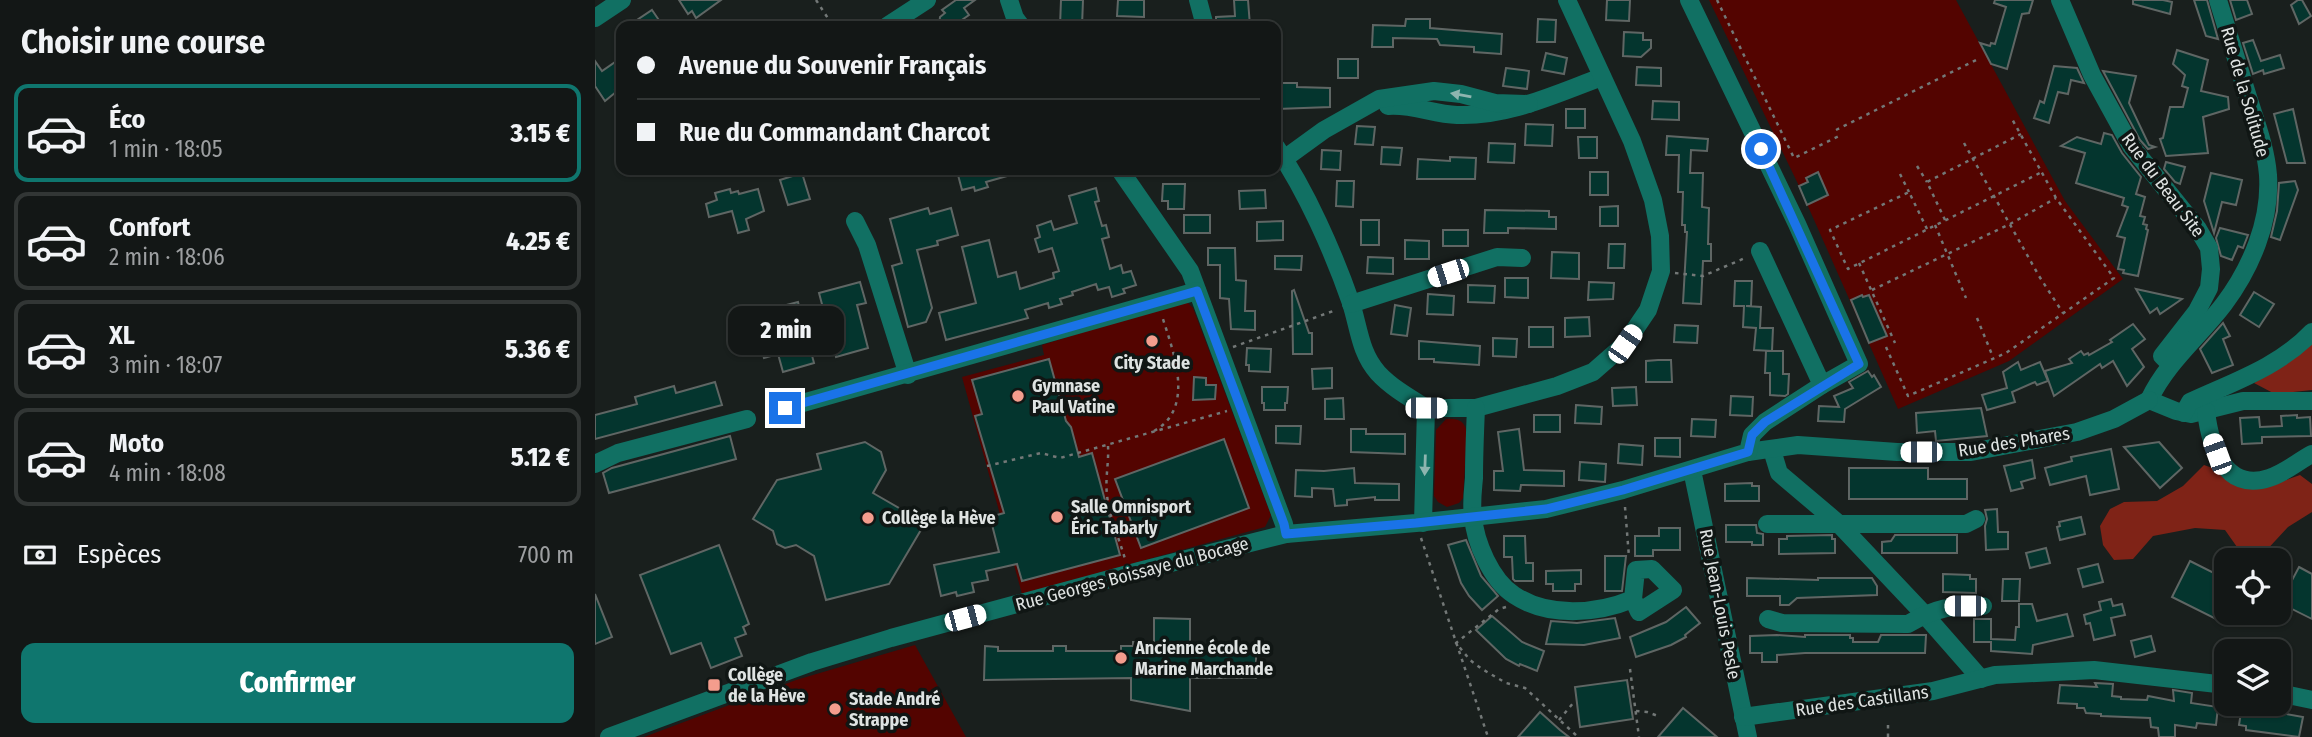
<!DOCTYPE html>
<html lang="fr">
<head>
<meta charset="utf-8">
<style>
  body { margin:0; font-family:"Fira Sans Condensed",sans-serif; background:#1c201f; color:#f1f3f6; height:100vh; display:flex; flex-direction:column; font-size:26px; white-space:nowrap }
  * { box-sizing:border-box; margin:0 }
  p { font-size:23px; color:#9d9fa1 }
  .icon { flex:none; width:38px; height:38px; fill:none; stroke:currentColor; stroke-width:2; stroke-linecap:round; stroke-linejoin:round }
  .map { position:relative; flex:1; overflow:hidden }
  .drawer { display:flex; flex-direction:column; background:#131716; width:595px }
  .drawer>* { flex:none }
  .banner { position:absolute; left:21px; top:21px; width:665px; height:154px; border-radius:14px; box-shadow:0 2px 5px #0004,0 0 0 2px #323635; display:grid; align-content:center; height:154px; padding:0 21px; background:#131716 }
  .controls { position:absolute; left:1619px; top:548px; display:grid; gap:14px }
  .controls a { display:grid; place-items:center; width:77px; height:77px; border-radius:14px; background:#131716; box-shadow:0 2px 5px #0004,0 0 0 2px #323635; font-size:35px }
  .end { position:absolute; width:32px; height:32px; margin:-16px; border:9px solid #1a73e8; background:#fff; box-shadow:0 0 0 4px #fff }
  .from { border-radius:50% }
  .bubble { position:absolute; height:49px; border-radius:14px; background:#131716; box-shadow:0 2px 5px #0004,0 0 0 2px #323635; font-size:23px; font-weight:800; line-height:49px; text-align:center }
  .car { position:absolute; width:21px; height:42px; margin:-21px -10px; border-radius:9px; box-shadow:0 0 5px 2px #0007; background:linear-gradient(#fff 24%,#345 0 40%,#fff 0 76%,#345 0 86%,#fff 0) }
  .banner b { display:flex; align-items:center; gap:24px; height:66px; font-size:26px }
  .banner b+b { border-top:2px solid #323635 }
  .banner i { width:18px; height:18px; background:#f1f3f6 }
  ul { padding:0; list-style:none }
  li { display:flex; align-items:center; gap:21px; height:98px; margin:0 14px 10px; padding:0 7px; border:4px solid #323635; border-radius:14px }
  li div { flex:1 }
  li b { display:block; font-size:26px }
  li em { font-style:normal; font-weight:800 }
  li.selected { border-color:#0f766e }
  li>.icon { width:63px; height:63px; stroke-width:1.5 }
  h2 { padding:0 21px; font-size:32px; line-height:84px }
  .pay { display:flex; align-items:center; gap:18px; height:77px; padding:0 21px; font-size:26px }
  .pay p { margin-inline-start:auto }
  .primary-button { display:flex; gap:14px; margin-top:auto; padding:14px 21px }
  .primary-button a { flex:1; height:80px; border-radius:14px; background:#0f766e; color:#fff; font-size:28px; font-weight:800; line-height:80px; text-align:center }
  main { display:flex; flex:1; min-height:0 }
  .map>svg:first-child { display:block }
</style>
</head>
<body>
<main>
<section class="drawer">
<h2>Choisir une course</h2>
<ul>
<li class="selected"><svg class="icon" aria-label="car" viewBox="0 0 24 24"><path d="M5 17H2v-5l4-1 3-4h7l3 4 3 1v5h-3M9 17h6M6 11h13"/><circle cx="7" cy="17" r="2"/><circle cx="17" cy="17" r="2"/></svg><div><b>Éco</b><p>1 min · 18:05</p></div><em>3.15 €</em></li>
<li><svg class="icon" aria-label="car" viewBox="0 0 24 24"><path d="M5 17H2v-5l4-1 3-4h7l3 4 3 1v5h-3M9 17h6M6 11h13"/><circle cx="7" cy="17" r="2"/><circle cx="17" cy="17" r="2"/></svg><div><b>Confort</b><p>2 min · 18:06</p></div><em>4.25 €</em></li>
<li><svg class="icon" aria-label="car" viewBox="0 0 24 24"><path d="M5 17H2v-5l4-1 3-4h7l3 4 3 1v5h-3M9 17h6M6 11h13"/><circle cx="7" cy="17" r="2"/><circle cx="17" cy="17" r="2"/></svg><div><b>XL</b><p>3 min · 18:07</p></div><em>5.36 €</em></li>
<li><svg class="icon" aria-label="car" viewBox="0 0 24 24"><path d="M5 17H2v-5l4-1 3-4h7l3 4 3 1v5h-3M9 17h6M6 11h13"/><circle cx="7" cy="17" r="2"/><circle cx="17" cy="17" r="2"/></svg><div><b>Moto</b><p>4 min · 18:08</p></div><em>5.12 €</em></li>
</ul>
<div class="pay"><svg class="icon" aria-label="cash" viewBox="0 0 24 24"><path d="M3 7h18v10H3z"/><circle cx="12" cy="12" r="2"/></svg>Espèces<p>700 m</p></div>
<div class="primary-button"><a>Confirmer</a></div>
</section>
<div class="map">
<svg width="1717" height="737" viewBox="0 0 1717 737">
  <rect width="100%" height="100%" fill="#191f1d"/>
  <g fill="#530400">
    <path d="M1114 0H1361L1470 201 1528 279 1414 361 1303 409 1204 186Z"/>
    <path d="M587 301 593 303 598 308 676 515 670 527 427 594 367 377 449 355 447 345Z"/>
    <path d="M851 419C863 418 870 421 872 433L868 498 864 503 852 507 843 502 839 496 841 430Z"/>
    <path d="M320 645 371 737H49L201 680Z"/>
  </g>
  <g fill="#7f2317">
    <path d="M1717 340V390L1680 394 1659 383 1708 349Z"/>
    <path d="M1609 465 1672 487 1705 475 1717 484V512L1693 527 1668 554 1642 547 1630 530 1600 528 1558 536 1538 559 1519 560 1508 545 1505 526 1515 509 1529 502 1562 501 1588 486Z"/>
  </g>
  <g fill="#04352e" stroke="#5f6664" stroke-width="2">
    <path d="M84 0H126L101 18 97 11 93 14Z"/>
    <path d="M361 0H380L369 8 374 15 358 26H344L345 17 350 13 347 10Z"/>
    <path d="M466 0H488L487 26H465Z"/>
    <path d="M523 0H549V17L522 16Z"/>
    <path d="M639 0H653L655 26H621V17L640 16Z"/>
    <path d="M1012 0H1035L1034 21 1011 20Z"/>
    <path d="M1400 0H1438L1434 13 1427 14 1412 69 1396 64 1385 43 1395 46 1396 43 1400 44 1411 7 1399 3Z"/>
    <path d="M1538 0H1568L1577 2 1575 14 1538 4Z"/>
    <path d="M1599 0H1612L1623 39 1611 36Z"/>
    <path d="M1635 0H1652L1657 14 1641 20Z"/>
    <path d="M1703 0H1707L1716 16 1704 24 1696 5Z"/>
    <path d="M57 10 68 26H33Z"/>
    <path d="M811 19H835V28L907 34 906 54 879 52V47L845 45 842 39 798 38V47H777L778 25 810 26Z"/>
    <path d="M943 19 961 20 960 42H942Z"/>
    <path d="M1029 32 1048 33V40H1056V48L1046 57 1028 56Z"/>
    <path d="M1658 40 1666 61 1685 55 1689 68 1669 74 1668 70 1658 74 1648 43Z"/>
    <path d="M1582 50 1613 60 1606 91 1633 97 1634 109 1608 117 1613 153 1571 156 1565 139 1568 138 1575 107H1588L1593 88 1587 86 1590 75 1578 64Z"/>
    <path d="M951 53 972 58 969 74 947 70Z"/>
    <path d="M26 58V85L20 90 21 92 10 101 0 86V61L7 71Z"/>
    <rect x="743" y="59" width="20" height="19"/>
    <path d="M1459 66 1482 68 1489 83 1476 80 1473 94 1463 92 1454 123 1439 118 1445 101 1449 103Z"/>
    <path d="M1042 67 1066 68V86L1041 85Z"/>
    <path d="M911 68 934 71 932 89 908 86Z"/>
    <path d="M1508 71 1541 76 1534 103 1554 145 1560 147 1553 149 1545 140Z"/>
    <path d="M683 83H702V87L735 88V107L682 109Z"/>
    <path d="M1058 101 1084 102V120L1057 119Z"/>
    <rect x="971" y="109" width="19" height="19"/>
    <path d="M1698 109 1710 163H1692L1679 114Z"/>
    <path d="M931 124 958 125 957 146 930 145Z"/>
    <path d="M762 126 780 127 778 145 760 144Z"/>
    <path d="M1509 133 1517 135 1527 153 1546 177 1541 194 1550 197 1545 216 1550 217 1548 224 1552 225 1551 229 1553 230 1543 276 1528 273 1529 270 1523 269 1530 238 1522 236 1533 207 1527 205 1529 198 1481 183 1490 153 1466 146 1482 137 1506 144Z"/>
    <path d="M1072 136 1113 139 1112 151 1096 150 1095 173H1108L1107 207 1114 208 1113 244H1116V261H1108L1106 304 1088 303 1092 232H1090V225H1087L1088 192H1083L1084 155H1071Z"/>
    <path d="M983 137H1002V158H984Z"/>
    <path d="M894 143 920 144 919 163 893 162Z"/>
    <path d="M787 147 807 148 805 165 786 164Z"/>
    <path d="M727 150 746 151 745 170 726 169Z"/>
    <path d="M855 157 881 158 880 179H822L823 159 855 161Z"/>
    <path d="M1571 162 1590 167 1585 184 1580 182 1569 169Z"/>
    <path d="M371 170H422L423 173 391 182 393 187 380 191 379 187 367 190 363 175 372 172Z"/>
    <rect x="995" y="172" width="18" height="23"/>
    <path d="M1223 172 1233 195 1212 205 1204 186 1213 182 1211 178Z"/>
    <path d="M207 173 215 199 193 205 185 180Z"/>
    <path d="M1616 173 1647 180 1641 205 1627 202 1619 233 1609 201Z"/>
    <path d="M742 181H759L758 207 741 206Z"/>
    <path d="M1700 181 1703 190 1685 240 1676 237 1682 211 1684 183Z"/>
    <path d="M568 184H590L589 209H573V201H567Z"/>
    <path d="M501 188 504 201 500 202 507 226 511 225 514 237 507 239 515 269 526 265 528 273 536 271 541 285 528 289 530 293 517 297 514 287 503 290 501 284 477 292 478 295 465 299 467 304 454 308 453 303 430 310 433 318 351 340 344 313 381 303 367 247 394 240 403 277 421 272 425 289 459 278 458 273 464 271 457 248 444 252 440 239 445 237 442 226 456 221 459 230 482 223 474 196Z"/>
    <path d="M135 189 136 193 143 191 144 194 163 189 169 211 151 219 154 230 143 233 137 211 114 217 111 204 122 200 120 193Z"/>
    <path d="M670 190 671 208 645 209 644 191Z"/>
    <path d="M1023 206V226H1005V207Z"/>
    <path d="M333 208 335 214 356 208 363 235 342 241 343 245 322 250 337 308 331 322 313 327 297 266 307 263 295 219Z"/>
    <path d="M890 210 954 211V217H961V229L913 228V233H889Z"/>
    <rect x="589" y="215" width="26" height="18"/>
    <rect x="766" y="220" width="18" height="25"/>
    <path d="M688 221V240L662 241V222Z"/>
    <path d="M1625 228 1653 235 1648 248 1643 246 1637 260 1626 256 1621 238Z"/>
    <rect x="848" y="230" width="25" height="16"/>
    <path d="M810 240 834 241V259H810Z"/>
    <path d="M1014 244H1030L1029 268H1013Z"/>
    <path d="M613 248H640L641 280 651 281 650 311H660V330L636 329 634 299 625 298V265H613Z"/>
    <path d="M957 252 984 253V279L956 278Z"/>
    <path d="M680 256H707L706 270 680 269Z"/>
    <path d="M773 257 798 258V274L772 273Z"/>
    <path d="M910 278H933V298L910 297Z"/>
    <path d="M1140 281H1157L1156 306H1151L1166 307 1165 328H1178L1177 351 1159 350 1161 328 1148 327 1149 306H1139Z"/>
    <path d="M265 282 271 303 262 305 273 348 241 357 224 293Z"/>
    <path d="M994 282 1019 283 1018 299 993 300Z"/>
    <path d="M873 285 900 286 899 303 873 302Z"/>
    <path d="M1541 289 1587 299 1565 314 1562 308 1555 313Z"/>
    <path d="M699 290 714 333H717V354H698L697 291Z"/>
    <path d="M1659 292 1679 304 1664 327 1645 315Z"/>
    <path d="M833 294 859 296 858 315 832 314Z"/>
    <path d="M1267 295 1268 297 1274 295 1292 336 1274 343 1256 300Z"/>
    <path d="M203 302 219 363 188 372 183 354 169 358 157 314Z"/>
    <path d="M800 305 816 308 812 336 796 334Z"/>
    <path d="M994 317 995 336 970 337V318Z"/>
    <path d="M1628 323 1635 336 1628 339 1638 365 1617 373 1605 349Z"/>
    <path d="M1538 324 1550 339 1537 349 1549 367 1532 386 1518 361 1507 368 1505 364 1459 396 1450 371 1477 363 1474 359 1486 351 1489 355 1493 353 1494 355 1517 342 1515 340Z"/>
    <path d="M1080 325 1103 326 1102 343 1079 342Z"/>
    <rect x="934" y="327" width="24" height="20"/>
    <path d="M898 338 922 339 921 357 898 356Z"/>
    <path d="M824 341 885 346 884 365 839 362V359H824Z"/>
    <path d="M652 348 676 349 675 372 654 371V365H651Z"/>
    <path d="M1171 351H1188V374H1194L1193 394 1190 396 1175 395V373H1170Z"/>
    <path d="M454 359 471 421 476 427 484 457 497 453 525 555 427 581 422 564 391 571 393 580 377 583 379 592 362 596 361 592 346 596 339 565 404 552 395 517 409 513 380 416 387 414 377 380Z"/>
    <path d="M1063 360H1076L1077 382H1051V361Z"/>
    <path d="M1423 362 1426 370 1445 362 1453 381 1442 385 1440 382 1417 392 1420 402 1392 410 1387 395 1412 388 1408 372Z"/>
    <path d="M737 368V388L718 389 717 369Z"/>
    <path d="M1273 371 1277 377 1279 375 1286 387 1250 409 1249 422 1223 421 1224 406 1244 407 1239 396 1258 388 1254 382Z"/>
    <path d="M599 377 611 378V385H621L620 399 598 400Z"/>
    <path d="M120 382 127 405 0 439V415L42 404 40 397 79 386 81 393Z"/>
    <path d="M667 387H693L692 403H690V410H669V403H667Z"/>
    <path d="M1041 387 1042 405 1018 406 1017 388Z"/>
    <path d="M1136 396 1158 397 1157 416 1135 415Z"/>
    <path d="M748 398 749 419H730V399Z"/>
    <path d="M981 405 1007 407 1006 424 980 423Z"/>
    <path d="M1386 408 1392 436 1341 441 1340 431 1322 433 1321 413Z"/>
    <rect x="939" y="415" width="26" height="17"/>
    <path d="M1702 415V418L1715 417 1716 436 1667 437V443L1647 444 1645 418 1664 417 1665 427 1687 426 1686 416Z"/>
    <path d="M1097 419 1121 420 1120 437 1096 436Z"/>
    <path d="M681 426H706L705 444 681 443Z"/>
    <path d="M756 429H771V434H810V454L756 452Z"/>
    <path d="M924 429 929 470 969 471V486L926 485 925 491 899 490V471H908L903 432Z"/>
    <path d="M135 436 141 459 14 493 8 473 17 468Z"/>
    <path d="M1060 438H1085V457L1060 456Z"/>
    <path d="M629 439 654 508 546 548 520 479Z"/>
    <path d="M270 442 286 452 291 470 278 493 330 523 294 584 231 600 219 556 201 545 190 548 182 544 178 531 158 519 182 480 226 469 222 454Z"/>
    <path d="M1564 442 1587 468 1565 488 1529 447Z"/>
    <path d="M1024 444 1048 446 1047 465 1023 463Z"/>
    <path d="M1516 449 1524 489 1495 495 1491 476 1455 485 1450 468 1477 461 1476 457Z"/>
    <path d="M1437 460 1440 478 1426 482 1428 488 1416 491 1409 466Z"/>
    <path d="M985 462 1011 464 1010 482 984 480Z"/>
    <path d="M759 468 760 483 804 484V500H780V497L752 500V505L740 506 738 489 717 488V497L700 496 701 470 729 471Z"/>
    <path d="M1254 468H1333V479H1372V499H1254Z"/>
    <path d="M1157 483V486H1164V501H1130V484Z"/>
    <path d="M1402 509 1403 532H1413V549L1391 550 1390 526 1392 519 1390 510Z"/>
    <path d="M1486 517 1490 534 1465 540 1462 527 1465 526 1464 522Z"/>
    <path d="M1131 525H1161L1162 533 1168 534V545H1157V542H1131Z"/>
    <path d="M1064 528H1085V550H1058V556H1040V536H1064Z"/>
    <path d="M1237 535V539H1240V553L1184 554V539H1192V536Z"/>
    <path d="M1300 535H1362V553H1287V542L1296 541Z"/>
    <path d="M909 536H930L931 563H938V581H920L918 579 917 557H909Z"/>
    <path d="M871 540 886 576 903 596 887 610 874 596 866 583 853 545Z"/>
    <path d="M124 545 154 624 148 627 151 634 140 638 147 656 116 668 106 643 76 654 45 575Z"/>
    <path d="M1451 548 1455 563 1435 568 1431 553Z"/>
    <path d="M1010 556H1031L1027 591H1010Z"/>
    <path d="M1595 561 1631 579V624L1577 597Z"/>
    <path d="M1503 564 1508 582 1488 587 1483 569Z"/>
    <path d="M1704 567 1717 574V619L1685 603Z"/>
    <path d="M986 570V584H980V591H958V584H951V571Z"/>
    <path d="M1348 574 1375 575V579H1381V593L1348 592Z"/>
    <path d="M1152 578 1223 580V578H1277L1282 586V595L1202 598 1194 605H1185V596H1152Z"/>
    <path d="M1408 579H1425L1424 601H1407Z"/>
    <path d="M0 594 17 637 0 644Z"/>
    <path d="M1516 599 1518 606 1527 604 1530 615 1516 618 1520 635 1499 640 1495 623 1491 624 1489 615 1506 610 1504 602Z"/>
    <path d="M1424 604H1437L1442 621 1472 614 1478 636 1438 645 1437 654 1396 651V642H1379V619H1396V639L1420 640 1421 627H1424Z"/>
    <path d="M1091 607 1105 623 1090 635 1091 637 1076 645 1041 657 1035 637 1071 622Z"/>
    <path d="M897 616 927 642 949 651 942 671 925 664 924 666 911 659 881 630Z"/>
    <path d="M559 618 595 619V650H649V646L661 645V678H595V711L536 700V678L389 680 390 646 403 647V651H458V646H471V651H526V646H538V642H559Z"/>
    <path d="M1020 618 1025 638 989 645 951 644 956 621 982 623Z"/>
    <path d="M1182 635 1210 637V635H1255V638H1258V642H1283L1286 635H1331L1330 653H1210L1182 655V662H1167V653H1155V636Z"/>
    <path d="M1556 636 1560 651 1540 657 1536 641Z"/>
    <path d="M1032 680 1038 719 985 727 980 687Z"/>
    <path d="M1500 683 1518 684 1517 696 1526 697V699L1552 700 1553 696 1579 701 1578 690 1597 693 1596 703 1623 707 1621 725 1602 723 1601 728 1580 725V737H1564L1563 728 1556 727 1555 718 1506 716V714L1491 713 1489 708H1482V704L1463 703 1465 685 1502 687Z"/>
    <path d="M1647 706 1708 717 1704 737 1651 730V726L1644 725Z"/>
    <path d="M1088 708 1122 737H1063Z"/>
    <path d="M945 712 965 730 974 737H923Z"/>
  </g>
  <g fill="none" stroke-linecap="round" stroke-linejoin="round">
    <g stroke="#737877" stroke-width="2.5" stroke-dasharray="3.5 5" stroke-linecap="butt">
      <path d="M221 0 238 26"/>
      <path d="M1122 0 1199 158 1244 136"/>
      <path d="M1241 130 1383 59"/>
      <path d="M1369 143 1444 276 1468 313"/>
      <path d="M1322 166 1332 182"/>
      <path d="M1305 174 1314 192"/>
      <path d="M1350 220 1332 182 1426 134"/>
      <path d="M1340 225 1371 298"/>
      <path d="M1332 229 1314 192 1235 230 1253 269 1447 172"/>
      <path d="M1264 263 1300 343"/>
      <path d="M1080 273 1108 276 1150 258"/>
      <path d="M1277 290 1415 224 1461 198"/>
      <path d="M1382 318 1398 357"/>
      <path d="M638 347 741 310"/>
      <path d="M1291 347 1313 396 1411 353 1519 278 1461 198 1417 119"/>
      <path d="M559 431C601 408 578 351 567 316"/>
      <path d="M513 446C514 463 510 478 512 495 514 516 524 538 530 559"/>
      <path d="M392 466 446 453 465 458 632 411"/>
      <path d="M1030 507 1034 557"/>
      <path d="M826 538 893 737"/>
      <path d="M911 607 904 609 861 643 875 660 887 669 911 683 930 688 983 737"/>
      <path d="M1035 669 1044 737"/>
      <path d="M1041 711 1052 712 1063 716"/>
      <path d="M964 720 979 702"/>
      <path d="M1293 737V721"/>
    </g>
    <g stroke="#117063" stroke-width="18">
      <path d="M414 0 420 18 426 26"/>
      <path d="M603 0 610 26"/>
      <path d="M1094 0 1202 224 1264 364 1227 385"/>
      <path d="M1465 0 1497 75 1536 146 1603 229 1614 248 1616 269 1614 288 1602 311 1567 356 1575 364"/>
      <path d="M0 18 27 0"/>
      <path d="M292 26 332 0"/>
      <path d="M793 106C817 104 838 114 862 115 913 117 960 94 1007 77"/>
      <path d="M681 147C711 190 739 254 756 303 764 328 765 353 783 373 797 388 815 398 831 408"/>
      <path d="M689 159 729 130 784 99 839 91 866 94 900 103 934 104"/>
      <path d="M525 170 595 271 689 524 691 534"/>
      <path d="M260 221 272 245 313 375"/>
      <path d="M756 304 902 257 927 258"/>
      <path d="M1554 400C1572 362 1604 337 1629 304 1656 268 1676 221 1673 175 1671 149 1661 122 1653 97 1643 65 1633 32 1623 0"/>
      <path d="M1554 400 1581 411 1596 414 1648 401H1717"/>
      <path d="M190 408 602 291"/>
      <path d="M831 408H881L962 386 998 372 1030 344 1053 310 1066 271 1065 236 1058 200 1037 141 972 0"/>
      <path d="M881 408C880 431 879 455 879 478 878 490 876 503 878 516 880 542 896 580 919 595 953 618 1002 614 1038 599L1044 612 1078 590 1057 569 1041 570 1038 599"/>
      <path d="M1611 411C1615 445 1629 493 1674 478 1690 473 1702 462 1717 454"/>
      <path d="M1589 413 1595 402C1638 382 1684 367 1717 332"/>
      <path d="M1177 450 1184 473 1243 523 1329 614 1386 679"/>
      <path d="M1153 452 1203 445 1302 452H1376L1482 432 1519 419 1554 400"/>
      <path d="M0 464 23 453 152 419"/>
      <path d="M1097 470 1153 737"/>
      <path d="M828 523 831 408"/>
      <path d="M1172 524H1371L1381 519"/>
      <path d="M1173 619 1187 623 1313 624C1342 607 1355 606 1388 606"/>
      <path d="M1684 693 1717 700"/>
      <path d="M1148 717 1338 691 1400 675 1499 670 1631 685"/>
      <path d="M14 737 217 662 296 638 544 571 691 534 821 523 951 509 1028 490 1153 452 1157 435 1170 422 1227 385 1165 251"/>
    </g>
  </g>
  <defs><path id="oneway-solid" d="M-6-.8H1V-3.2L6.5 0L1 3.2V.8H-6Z" transform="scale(1.75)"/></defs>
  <g fill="#8db5af">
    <use href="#oneway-solid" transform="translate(866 95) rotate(-170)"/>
    <use href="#oneway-solid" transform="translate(830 465) rotate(92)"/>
  </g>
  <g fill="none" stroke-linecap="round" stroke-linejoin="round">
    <path stroke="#1a73e8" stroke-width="9" d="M190 408 602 291 689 524 691 534 821 523 951 509 1028 490 1153 452 1157 435 1170 422 1264 364 1166 149"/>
  </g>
  <g fill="#f49d8d" stroke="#101614" stroke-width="2.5">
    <circle cx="557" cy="341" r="7"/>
    <circle cx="423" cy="396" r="7"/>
    <circle cx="462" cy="517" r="7"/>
    <circle cx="273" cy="518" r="7"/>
    <circle cx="526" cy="658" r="7"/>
    <rect x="112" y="678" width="14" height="14" rx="3.5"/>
    <circle cx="240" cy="709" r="7"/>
  </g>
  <g text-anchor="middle" stroke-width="7" stroke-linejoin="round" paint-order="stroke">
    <g font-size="18" fill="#dfe3e2" stroke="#101614">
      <text transform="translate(1650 92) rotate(74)" y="6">Rue de la Solitude</text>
      <text transform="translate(1568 185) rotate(53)" y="6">Rue du Beau Site</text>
      <text transform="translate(1419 442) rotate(-9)" y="6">Rue des Phares</text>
      <text transform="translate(537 574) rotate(-15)" y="6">Rue Georges Boissaye du Bocage</text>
      <text transform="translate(1125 604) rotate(79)" y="6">Rue Jean-Louis Pesle</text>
      <text transform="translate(1267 701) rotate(-8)" y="6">Rue des Castillans</text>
    </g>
    <g font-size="18" font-weight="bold" fill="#dfe3e2" stroke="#101614" text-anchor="start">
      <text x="557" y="369" text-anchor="middle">City Stade</text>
      <text x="437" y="392">Gymnase<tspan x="437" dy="21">Paul Vatine</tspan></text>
      <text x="476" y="513">Salle Omnisport<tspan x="476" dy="21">Éric Tabarly</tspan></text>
      <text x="287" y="524">Collège la Hève</text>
      <text x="540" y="654">Ancienne école de<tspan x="540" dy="21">Marine Marchande</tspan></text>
      <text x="133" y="681">Collège<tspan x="133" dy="21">de la Hève</tspan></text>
      <text x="254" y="705">Stade André<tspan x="254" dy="21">Strappe</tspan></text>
    </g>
  </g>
</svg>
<div class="controls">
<a><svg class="icon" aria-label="locate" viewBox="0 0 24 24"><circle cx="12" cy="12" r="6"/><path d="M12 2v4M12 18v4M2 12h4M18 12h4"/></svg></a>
<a><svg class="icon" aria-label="layers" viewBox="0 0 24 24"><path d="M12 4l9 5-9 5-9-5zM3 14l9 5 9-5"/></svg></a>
</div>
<i class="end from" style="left:1166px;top:149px"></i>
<i class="end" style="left:190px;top:408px"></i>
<div class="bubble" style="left:133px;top:306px;width:116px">2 min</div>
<i class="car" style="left:853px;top:273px;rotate:252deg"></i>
<i class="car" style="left:1030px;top:344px;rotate:35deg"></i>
<i class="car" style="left:831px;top:408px;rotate:90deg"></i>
<i class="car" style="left:1326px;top:452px;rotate:270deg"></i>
<i class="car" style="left:1622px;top:454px;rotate:340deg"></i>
<i class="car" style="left:1370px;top:606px;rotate:270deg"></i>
<i class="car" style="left:370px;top:618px;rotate:75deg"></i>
<div class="banner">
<b><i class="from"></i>Avenue du Souvenir Français</b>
<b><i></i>Rue du Commandant Charcot</b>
</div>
</div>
</main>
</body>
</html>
